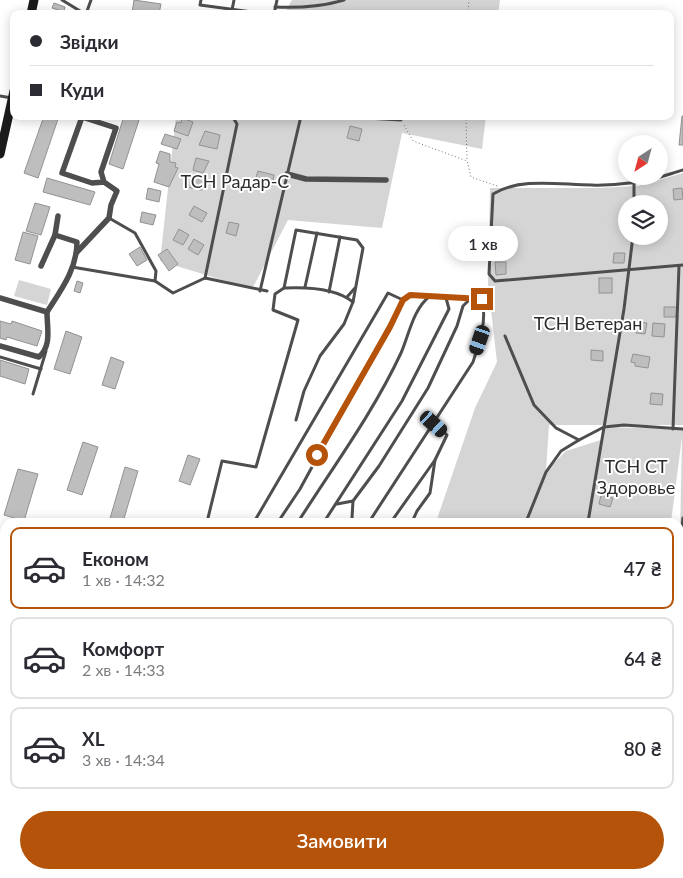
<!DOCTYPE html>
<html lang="uk">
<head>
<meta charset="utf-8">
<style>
  body { margin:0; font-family:Lato,sans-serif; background:#f2f2f3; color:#2b2b33; height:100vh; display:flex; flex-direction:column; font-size:19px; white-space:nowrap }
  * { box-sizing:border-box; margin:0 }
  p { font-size:16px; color:#7c7c81 }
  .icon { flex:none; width:28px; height:28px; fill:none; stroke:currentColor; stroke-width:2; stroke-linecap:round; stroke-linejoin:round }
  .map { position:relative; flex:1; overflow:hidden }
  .details { position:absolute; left:0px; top:518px; width:684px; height:361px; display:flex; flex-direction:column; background:#fff; border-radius:15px 15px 0 0; box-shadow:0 2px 12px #0003 }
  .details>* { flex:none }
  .top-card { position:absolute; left:10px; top:10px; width:664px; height:110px; border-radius:10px; box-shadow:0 2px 12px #0003; display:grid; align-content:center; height:110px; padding:0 20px; background:#fff }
  .needle { width:32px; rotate:216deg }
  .fabs { position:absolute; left:618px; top:135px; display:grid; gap:10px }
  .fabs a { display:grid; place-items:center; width:50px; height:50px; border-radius:50%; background:#fff; box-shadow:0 2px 12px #0003; font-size:25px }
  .end { position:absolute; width:22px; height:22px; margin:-11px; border:6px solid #b45309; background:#fff; box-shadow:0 0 0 2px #fff }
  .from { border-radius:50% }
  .bubble { position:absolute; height:35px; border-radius:18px; background:#fff; box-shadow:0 2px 12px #0003; font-size:16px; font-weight:600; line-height:35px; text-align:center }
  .car { position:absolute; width:15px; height:30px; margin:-15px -8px; border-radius:6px; box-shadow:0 0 4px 1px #0007; background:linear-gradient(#222 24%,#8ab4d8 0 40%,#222 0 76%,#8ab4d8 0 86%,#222 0) }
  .top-card b { display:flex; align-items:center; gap:18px; height:48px; font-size:19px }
  .top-card b+b { border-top:1px solid #e1e1e2 }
  .top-card i { width:12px; height:12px; background:#2b2b33 }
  ul { padding:9px 0 0; list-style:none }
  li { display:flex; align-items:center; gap:15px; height:82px; margin:0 10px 8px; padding:0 10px; border:2px solid #e1e1e2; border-radius:10px }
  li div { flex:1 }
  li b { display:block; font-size:19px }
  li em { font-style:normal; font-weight:600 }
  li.on { border-color:#b45309 }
  li>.icon { width:45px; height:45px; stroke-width:1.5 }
  .action { display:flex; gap:10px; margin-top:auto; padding:10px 20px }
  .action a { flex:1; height:58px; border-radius:30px; background:#b45309; color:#fff; font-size:20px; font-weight:600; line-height:58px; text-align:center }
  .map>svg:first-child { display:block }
</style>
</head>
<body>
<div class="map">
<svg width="683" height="878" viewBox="0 0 683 878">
  <rect width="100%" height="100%" fill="#fff"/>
  <g fill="#d5d5d5" fill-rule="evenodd">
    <path d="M292 0H500L498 14H284Z"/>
    <path d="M176 116H486L482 149 402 133 382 228 288 220 252 289 160 261Z"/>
    <path d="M683 173V425H549L546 471 566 451 601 440 604 427 683 429V584H679L682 437 671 522H436L475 408 497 362 488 284 490 188H598L638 186ZM626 204H659V236H626Z"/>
    <path d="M19 280 51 289 47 305 14 296Z"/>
    <path d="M216 874H405L402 878H217Z"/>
    <path d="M408 874H526L525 878H406Z"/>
    <rect x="533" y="874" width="118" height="4"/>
  </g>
  <g fill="#bebebe" stroke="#929292">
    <path d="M134 0 161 4 159 14 132 13Z"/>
    <path d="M54 3 65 7 64 12 52 8Z"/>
    <path d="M44 116H59L38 178 24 173Z"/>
    <path d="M124 116 139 120 123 169 109 164Z"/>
    <path d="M682 116H683V145H679Z"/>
    <path d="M182 118 193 122 188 136 174 131 177 122 181 123Z"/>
    <path d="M350 126 362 129 359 141 347 138Z"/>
    <path d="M205 131 220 135 217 149 199 145Z"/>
    <path d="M165 134 181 139 177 149 161 144Z"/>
    <path d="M160 151 170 154V162L176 163 175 167 178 168 169 187 154 182 159 164 156 163Z"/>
    <path d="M196 158 209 161 203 173 193 170Z"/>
    <path d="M258 171 274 175 272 186 255 181Z"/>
    <path d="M189 174 205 178 202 190 186 187Z"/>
    <path d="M47 178 95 192 90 205 43 192Z"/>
    <path d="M148 188 161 191 159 202 146 199Z"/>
    <path d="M682 188 683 199 674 200 673 189Z"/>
    <path d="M35 203 50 207 41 235 26 231Z"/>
    <path d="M194 206 207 213 202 222 189 215Z"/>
    <path d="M142 212 156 215 153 225 140 222Z"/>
    <path d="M229 222 239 224 236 236 226 233Z"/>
    <path d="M179 229 189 235 183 245 173 240Z"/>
    <path d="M23 232 38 236 30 264 15 260Z"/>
    <path d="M194 239 204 245 198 255 188 249Z"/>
    <path d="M140 247 147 260 137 266 129 254Z"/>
    <path d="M167 249 178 264 169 271 158 255Z"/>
    <path d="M614 253H625L624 263H613Z"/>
    <path d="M495 262H506V274L496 275Z"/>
    <rect x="599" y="278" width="13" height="15"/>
    <path d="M77 281 83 283 80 293 74 291Z"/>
    <path d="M664 307H677L676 317H664Z"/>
    <path d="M0 321 11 324 12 321 42 331 37 346 7 337 6 340 0 338Z"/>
    <path d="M638 322 647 323 645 334 636 333Z"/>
    <path d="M653 323 665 324 664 337 652 336Z"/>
    <path d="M66 331 82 337 70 374 54 369Z"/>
    <path d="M591 350 603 351V361L591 360Z"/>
    <path d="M633 354 650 357 648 368 635 366V363L631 362Z"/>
    <path d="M111 357 124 362 115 389 102 385Z"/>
    <path d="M0 360 29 369 25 384 0 376Z"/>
    <path d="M651 393 663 394 662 405 650 404Z"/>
    <path d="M83 442 98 447 82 495 67 490Z"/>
    <path d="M188 455 200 459 190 485 179 481Z"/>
    <path d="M125 467 138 471 123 522H109Z"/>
    <path d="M18 469 38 474 24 521 4 515Z"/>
    <path d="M601 495 613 498 610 507 599 504Z"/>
    <path d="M0 540 5 542V582L0 597Z"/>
    <path d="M0 772 5 773V867H0Z"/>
  </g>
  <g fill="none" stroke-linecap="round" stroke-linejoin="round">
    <g stroke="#707070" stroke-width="1" stroke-dasharray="1 2.5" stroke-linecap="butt">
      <path d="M468 14 469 0"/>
      <path d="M466 116 467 160"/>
      <path d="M404 125 413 141 467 161 471 177 497 186"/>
    </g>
    <g stroke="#4e4e4e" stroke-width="3">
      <path d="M62 0 85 14"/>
      <path d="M201 0 200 5 267 14"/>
      <path d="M275 7C299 8 321 7 344 0"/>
      <path d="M232 10 234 0"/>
      <path d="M86 14 91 0"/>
      <path d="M274 14 277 0"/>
      <path d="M0 96 12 98"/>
      <path d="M331 116 401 120"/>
      <path d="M683 170C666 175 648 182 630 183 618 184 604 186 592 185 561 185 520 177 493 194L489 274 495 281 683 265"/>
      <path d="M634 183V204"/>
      <path d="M109 218 135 233 156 271 155 281"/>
      <path d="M72 267 155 281 173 293 205 278 267 291"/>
      <path d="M205 278 237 124 232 116"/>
      <path d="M305 287 317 233"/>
      <path d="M284 288C305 287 336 288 353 302"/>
      <path d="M260 291 301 116"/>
      <path d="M329 292 340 237"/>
      <path d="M347 297 355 288"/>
      <path d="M446 298H470"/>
      <path d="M403 300 410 295 430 296"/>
      <path d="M505 336 534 405 556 428 579 440 604 427 624 425 683 429"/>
      <path d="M0 357 41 369"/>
      <path d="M33 394 46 351"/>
      <path d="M673 429 679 266"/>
      <path d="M337 504 353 501"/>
      <path d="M207 522 222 461 256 467 298 320 273 310 275 294 284 288 296 230 357 240 363 248 353 302 344 324 320 356 304 391 296 420"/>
      <path d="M254 522 388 293 403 300 300 489 278 522"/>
      <path d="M298 522C333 467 373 413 401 353 409 335 413 309 430 296L446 298 449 309 402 401 324 522"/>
      <path d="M350 522 352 518 353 501 379 466 428 388 457 326 463 306 471 298 482 299C487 321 480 341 473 362L369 522"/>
      <path d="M391 522 435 460 447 435 435 424"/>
      <path d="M412 522 417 511 430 493 435 460"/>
      <path d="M526 522 546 472 561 451 579 440"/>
      <path d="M588 522 624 309 633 236"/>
      <path d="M679 558 683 518"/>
      <path d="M679 586 683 588"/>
      <path d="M542 874V878"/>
      <path d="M112 878 113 874"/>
      <path d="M327 878 328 874"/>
      <path d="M402 878 405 874"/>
      <path d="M613 878 614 874"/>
    </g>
    <g stroke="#4e4e4e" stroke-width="5.5">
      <path d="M287 174 306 179 386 180"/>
      <path d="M77 252 109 218 111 205 117 191 104 182 101 172 116 128 82 117 62 173 92 183 104 182"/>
      <path d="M41 266 55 235"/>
      <path d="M0 298 47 312C47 329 52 345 39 357L0 346"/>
      <path d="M47 312C61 290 77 269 77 242L55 235 58 216"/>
      <path d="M204 878 205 874"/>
      <path d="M529 878V874"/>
    </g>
    <g stroke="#4e4e4e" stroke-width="8">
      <path d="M0 757H5"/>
      <path d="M22 878 23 874"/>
    </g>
    <g stroke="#1b1b1b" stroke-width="9">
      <path d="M31 14 34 0"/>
      <path d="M0 154 14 91"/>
    </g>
  </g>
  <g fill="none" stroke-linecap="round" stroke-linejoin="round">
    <path stroke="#b45309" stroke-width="6" d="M317 455 390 327 403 300 410 295 482 299"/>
  </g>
  <g text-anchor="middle" stroke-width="4" stroke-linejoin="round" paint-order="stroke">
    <g font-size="18" fill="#2c2c2c" stroke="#fff">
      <text x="235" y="188">ТСН Радар-С</text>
      <text x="588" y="330">ТСН Ветеран</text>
      <text x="636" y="473">ТСН СТ<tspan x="636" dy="21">Здоровье</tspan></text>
    </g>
  </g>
</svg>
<div class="fabs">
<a><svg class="needle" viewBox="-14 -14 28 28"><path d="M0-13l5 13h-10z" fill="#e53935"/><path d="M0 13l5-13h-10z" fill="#7c7c81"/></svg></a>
<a><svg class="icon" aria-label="layers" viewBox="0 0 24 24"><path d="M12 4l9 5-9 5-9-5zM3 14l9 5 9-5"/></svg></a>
</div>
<i class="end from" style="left:317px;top:455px"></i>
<i class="end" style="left:482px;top:299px"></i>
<div class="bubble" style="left:448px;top:226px;width:70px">1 хв</div>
<i class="car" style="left:480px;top:340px;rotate:199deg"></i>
<i class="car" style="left:434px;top:424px;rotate:132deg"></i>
<div class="top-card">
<b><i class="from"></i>Звідки</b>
<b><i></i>Куди</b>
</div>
<section class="details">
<ul>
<li class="on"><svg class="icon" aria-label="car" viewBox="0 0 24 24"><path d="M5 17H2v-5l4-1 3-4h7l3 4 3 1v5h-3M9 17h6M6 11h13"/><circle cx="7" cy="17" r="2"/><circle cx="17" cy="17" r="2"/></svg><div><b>Економ</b><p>1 хв · 14:32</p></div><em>47 ₴</em></li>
<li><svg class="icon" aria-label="car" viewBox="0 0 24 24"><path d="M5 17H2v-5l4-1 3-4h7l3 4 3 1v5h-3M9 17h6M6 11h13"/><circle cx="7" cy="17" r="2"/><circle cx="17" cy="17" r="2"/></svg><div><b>Комфорт</b><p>2 хв · 14:33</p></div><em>64 ₴</em></li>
<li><svg class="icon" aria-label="car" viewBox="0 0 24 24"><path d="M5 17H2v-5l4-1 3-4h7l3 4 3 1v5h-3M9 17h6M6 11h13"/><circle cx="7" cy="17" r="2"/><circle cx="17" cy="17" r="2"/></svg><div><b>XL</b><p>3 хв · 14:34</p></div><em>80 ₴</em></li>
</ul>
<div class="action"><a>Замовити</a></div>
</section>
</div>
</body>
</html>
